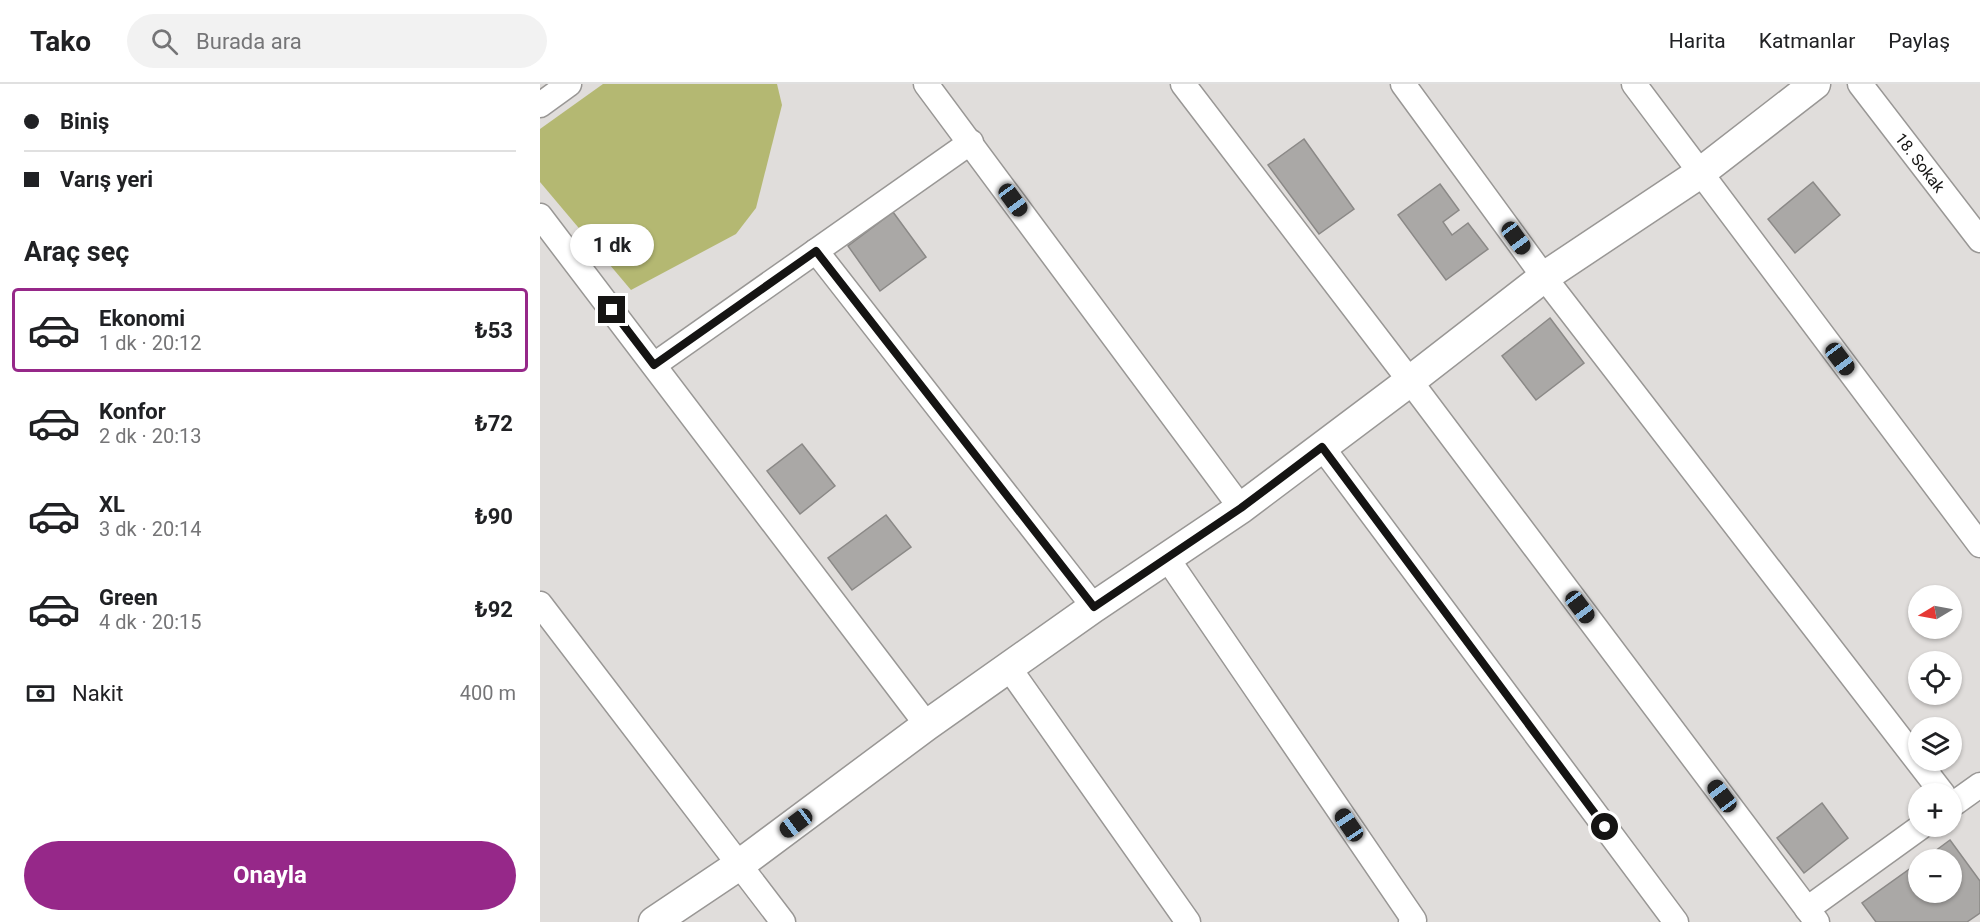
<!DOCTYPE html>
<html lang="tr">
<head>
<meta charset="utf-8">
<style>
  body { margin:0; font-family:Roboto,sans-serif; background:#f2f2f2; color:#202124; height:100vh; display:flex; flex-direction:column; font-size:22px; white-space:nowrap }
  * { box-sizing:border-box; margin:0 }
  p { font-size:20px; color:#757577 }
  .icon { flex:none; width:33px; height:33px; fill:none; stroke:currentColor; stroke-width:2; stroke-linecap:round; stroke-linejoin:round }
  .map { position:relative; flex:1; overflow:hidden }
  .drawer { display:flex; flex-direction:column; background:#fff; width:540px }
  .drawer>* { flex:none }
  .guide { display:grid; align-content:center; height:132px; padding:0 24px; background:#fff }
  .needle { width:39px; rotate:260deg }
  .fabs { position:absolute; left:1368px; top:501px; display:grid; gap:12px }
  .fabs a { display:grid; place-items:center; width:54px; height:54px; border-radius:50%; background:#fff; box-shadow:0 2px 4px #0004; font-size:30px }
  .end { position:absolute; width:27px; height:27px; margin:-14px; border:8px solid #151413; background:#fff; box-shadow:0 0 0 3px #fff }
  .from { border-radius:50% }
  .bubble { position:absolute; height:42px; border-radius:21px; background:#fff; box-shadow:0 2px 4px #0004; font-size:20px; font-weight:700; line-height:42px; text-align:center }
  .car { position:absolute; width:18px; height:36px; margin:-18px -9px; border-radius:8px; box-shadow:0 0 4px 2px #0007; background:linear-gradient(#222 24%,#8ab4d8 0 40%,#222 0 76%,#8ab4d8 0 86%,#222 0) }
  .guide b { display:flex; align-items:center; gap:21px; height:57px; font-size:22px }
  .guide b+b { border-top:2px solid #e0e0e0 }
  .guide i { width:15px; height:15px; background:#202124 }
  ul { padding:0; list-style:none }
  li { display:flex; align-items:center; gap:18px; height:84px; margin:0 12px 9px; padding:0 12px; border:3px solid transparent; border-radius:6px }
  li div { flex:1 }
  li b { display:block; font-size:22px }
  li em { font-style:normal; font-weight:700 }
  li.active { border-color:#962889 }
  li>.icon { width:54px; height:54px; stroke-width:1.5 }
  h2 { padding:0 24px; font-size:27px; line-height:72px }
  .pay { display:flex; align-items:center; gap:15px; height:66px; padding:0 24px; font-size:22px }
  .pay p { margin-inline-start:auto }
  .button { display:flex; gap:12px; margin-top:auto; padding:12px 24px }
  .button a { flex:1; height:69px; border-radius:36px; background:#962889; color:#fff; font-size:24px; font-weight:700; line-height:69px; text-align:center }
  header { display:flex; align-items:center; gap:36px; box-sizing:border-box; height:84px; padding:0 30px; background:#fff; border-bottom:2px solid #e0e0e0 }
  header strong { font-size:28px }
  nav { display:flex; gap:33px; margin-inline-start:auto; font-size:21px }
  .search { width:420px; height:54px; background:#f2f2f2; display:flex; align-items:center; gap:15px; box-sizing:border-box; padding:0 21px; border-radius:33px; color:#757577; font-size:22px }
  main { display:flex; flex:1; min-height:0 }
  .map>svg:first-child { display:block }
</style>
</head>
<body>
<header>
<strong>Tako</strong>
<div class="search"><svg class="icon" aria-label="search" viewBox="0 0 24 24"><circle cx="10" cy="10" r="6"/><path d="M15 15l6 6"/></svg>Burada ara</div>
<nav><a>Harita</a><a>Katmanlar</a><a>Paylaş</a></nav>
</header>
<main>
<section class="drawer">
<div class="guide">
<b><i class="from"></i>Biniş</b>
<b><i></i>Varış yeri</b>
</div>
<h2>Araç seç</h2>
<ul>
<li class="active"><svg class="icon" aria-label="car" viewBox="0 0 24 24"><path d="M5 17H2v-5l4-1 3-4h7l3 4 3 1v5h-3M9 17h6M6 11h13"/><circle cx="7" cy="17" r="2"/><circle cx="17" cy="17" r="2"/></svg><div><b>Ekonomi</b><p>1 dk · 20:12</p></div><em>₺53</em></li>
<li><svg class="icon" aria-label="car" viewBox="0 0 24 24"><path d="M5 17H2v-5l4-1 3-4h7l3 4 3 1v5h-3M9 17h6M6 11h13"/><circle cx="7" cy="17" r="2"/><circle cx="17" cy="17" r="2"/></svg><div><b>Konfor</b><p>2 dk · 20:13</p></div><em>₺72</em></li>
<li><svg class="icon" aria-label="car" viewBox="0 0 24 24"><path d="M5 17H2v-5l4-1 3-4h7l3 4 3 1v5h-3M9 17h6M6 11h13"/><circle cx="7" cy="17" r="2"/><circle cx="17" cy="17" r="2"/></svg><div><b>XL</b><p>3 dk · 20:14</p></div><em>₺90</em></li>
<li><svg class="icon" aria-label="car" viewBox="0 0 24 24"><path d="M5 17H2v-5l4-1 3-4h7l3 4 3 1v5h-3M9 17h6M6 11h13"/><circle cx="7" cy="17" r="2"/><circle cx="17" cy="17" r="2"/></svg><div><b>Green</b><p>4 dk · 20:15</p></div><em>₺92</em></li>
</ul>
<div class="pay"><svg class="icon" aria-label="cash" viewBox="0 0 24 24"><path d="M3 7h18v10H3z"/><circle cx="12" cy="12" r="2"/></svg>Nakit<p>400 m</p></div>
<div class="button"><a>Onayla</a></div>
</section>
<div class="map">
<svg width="1440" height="838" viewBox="0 0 1440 838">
  <rect width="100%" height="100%" fill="#e0dddb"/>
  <path fill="#b4b872" d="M63 0H237L242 21 216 124 196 150 91 206 0 98V45Z"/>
  <g fill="#aaa8a6" stroke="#8b8987" stroke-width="1.5">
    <path d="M764 55 814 125 779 150 728 81Z"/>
    <path d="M1273 98 1300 131 1255 169 1228 135Z"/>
    <path d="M900 100 919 126 903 138 912 151 928 139 948 165 906 196 858 131Z"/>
    <path d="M353 128 386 173 340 207 308 162Z"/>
    <path d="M1010 234 1044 279 996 316 962 272Z"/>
    <path d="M262 360 295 402 260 430 227 387Z"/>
    <path d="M346 431 371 463 312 506 288 474Z"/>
    <path d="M1282 719 1308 754 1264 789 1237 754Z"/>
    <path d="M1410 756 1440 797V829L1427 838H1336L1322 819 1378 779V808H1412V776H1383Z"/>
  </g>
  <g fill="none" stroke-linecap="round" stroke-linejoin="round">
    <g stroke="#999795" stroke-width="27">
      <g id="minor">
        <path d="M386 0 701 424"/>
        <path d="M643 0 870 297 1277 838"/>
        <path d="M863 0 1004 193 1403 710"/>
        <path d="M1094 0 1440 461"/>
        <path id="s1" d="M1320 0 1440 156"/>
        <path d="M0 21 29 0"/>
        <path d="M0 132 387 641"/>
        <path d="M276 167 554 523"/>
        <path d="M114 281 431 58"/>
        <path d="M782 363 1136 838"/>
        <path d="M627 474 874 836 871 838"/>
        <path d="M0 520 243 838"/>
        <path d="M469 584 648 838"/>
        <path d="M1412 721 1440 701"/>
        <path d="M1267 825 1382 742"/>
      </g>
    </g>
    <g stroke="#999795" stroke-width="33">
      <path id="tertiary" d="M114 838 199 781 387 641 554 523 701 424 870 297 1004 193 1160 89 1275 0"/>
    </g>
    <use href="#minor" stroke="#fff" stroke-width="24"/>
    <use href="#tertiary" stroke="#fff" stroke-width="30"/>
  </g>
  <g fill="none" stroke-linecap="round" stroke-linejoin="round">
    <path stroke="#151413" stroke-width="8" d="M72 226 114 281 276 167 554 523 701 424 782 363 1065 743"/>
  </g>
  <g text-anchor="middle" stroke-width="6" stroke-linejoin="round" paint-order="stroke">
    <g font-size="16" fill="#151413" stroke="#e0dddb">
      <text dy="6" stroke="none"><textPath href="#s1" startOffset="99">18. Sokak</textPath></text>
    </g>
  </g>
</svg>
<div class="fabs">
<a><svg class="needle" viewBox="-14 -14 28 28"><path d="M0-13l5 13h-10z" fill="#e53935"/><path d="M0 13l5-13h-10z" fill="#757577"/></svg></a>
<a><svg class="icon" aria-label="locate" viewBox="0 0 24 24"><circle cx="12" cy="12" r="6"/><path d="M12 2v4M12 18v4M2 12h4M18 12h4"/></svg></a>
<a><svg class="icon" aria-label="layers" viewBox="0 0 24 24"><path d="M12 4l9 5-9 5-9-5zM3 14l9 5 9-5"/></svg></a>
<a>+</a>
<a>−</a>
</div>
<i class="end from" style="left:1065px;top:743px"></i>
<i class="end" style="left:72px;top:226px"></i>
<div class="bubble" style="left:30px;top:140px;width:84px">1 dk</div>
<i class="car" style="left:473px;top:116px;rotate:144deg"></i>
<i class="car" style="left:976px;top:154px;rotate:144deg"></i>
<i class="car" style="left:1300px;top:275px;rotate:143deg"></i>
<i class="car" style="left:1040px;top:523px;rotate:143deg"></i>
<i class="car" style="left:1182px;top:712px;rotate:323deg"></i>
<i class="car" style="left:256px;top:739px;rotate:233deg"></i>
<i class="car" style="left:809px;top:741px;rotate:326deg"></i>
</div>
</main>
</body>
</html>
